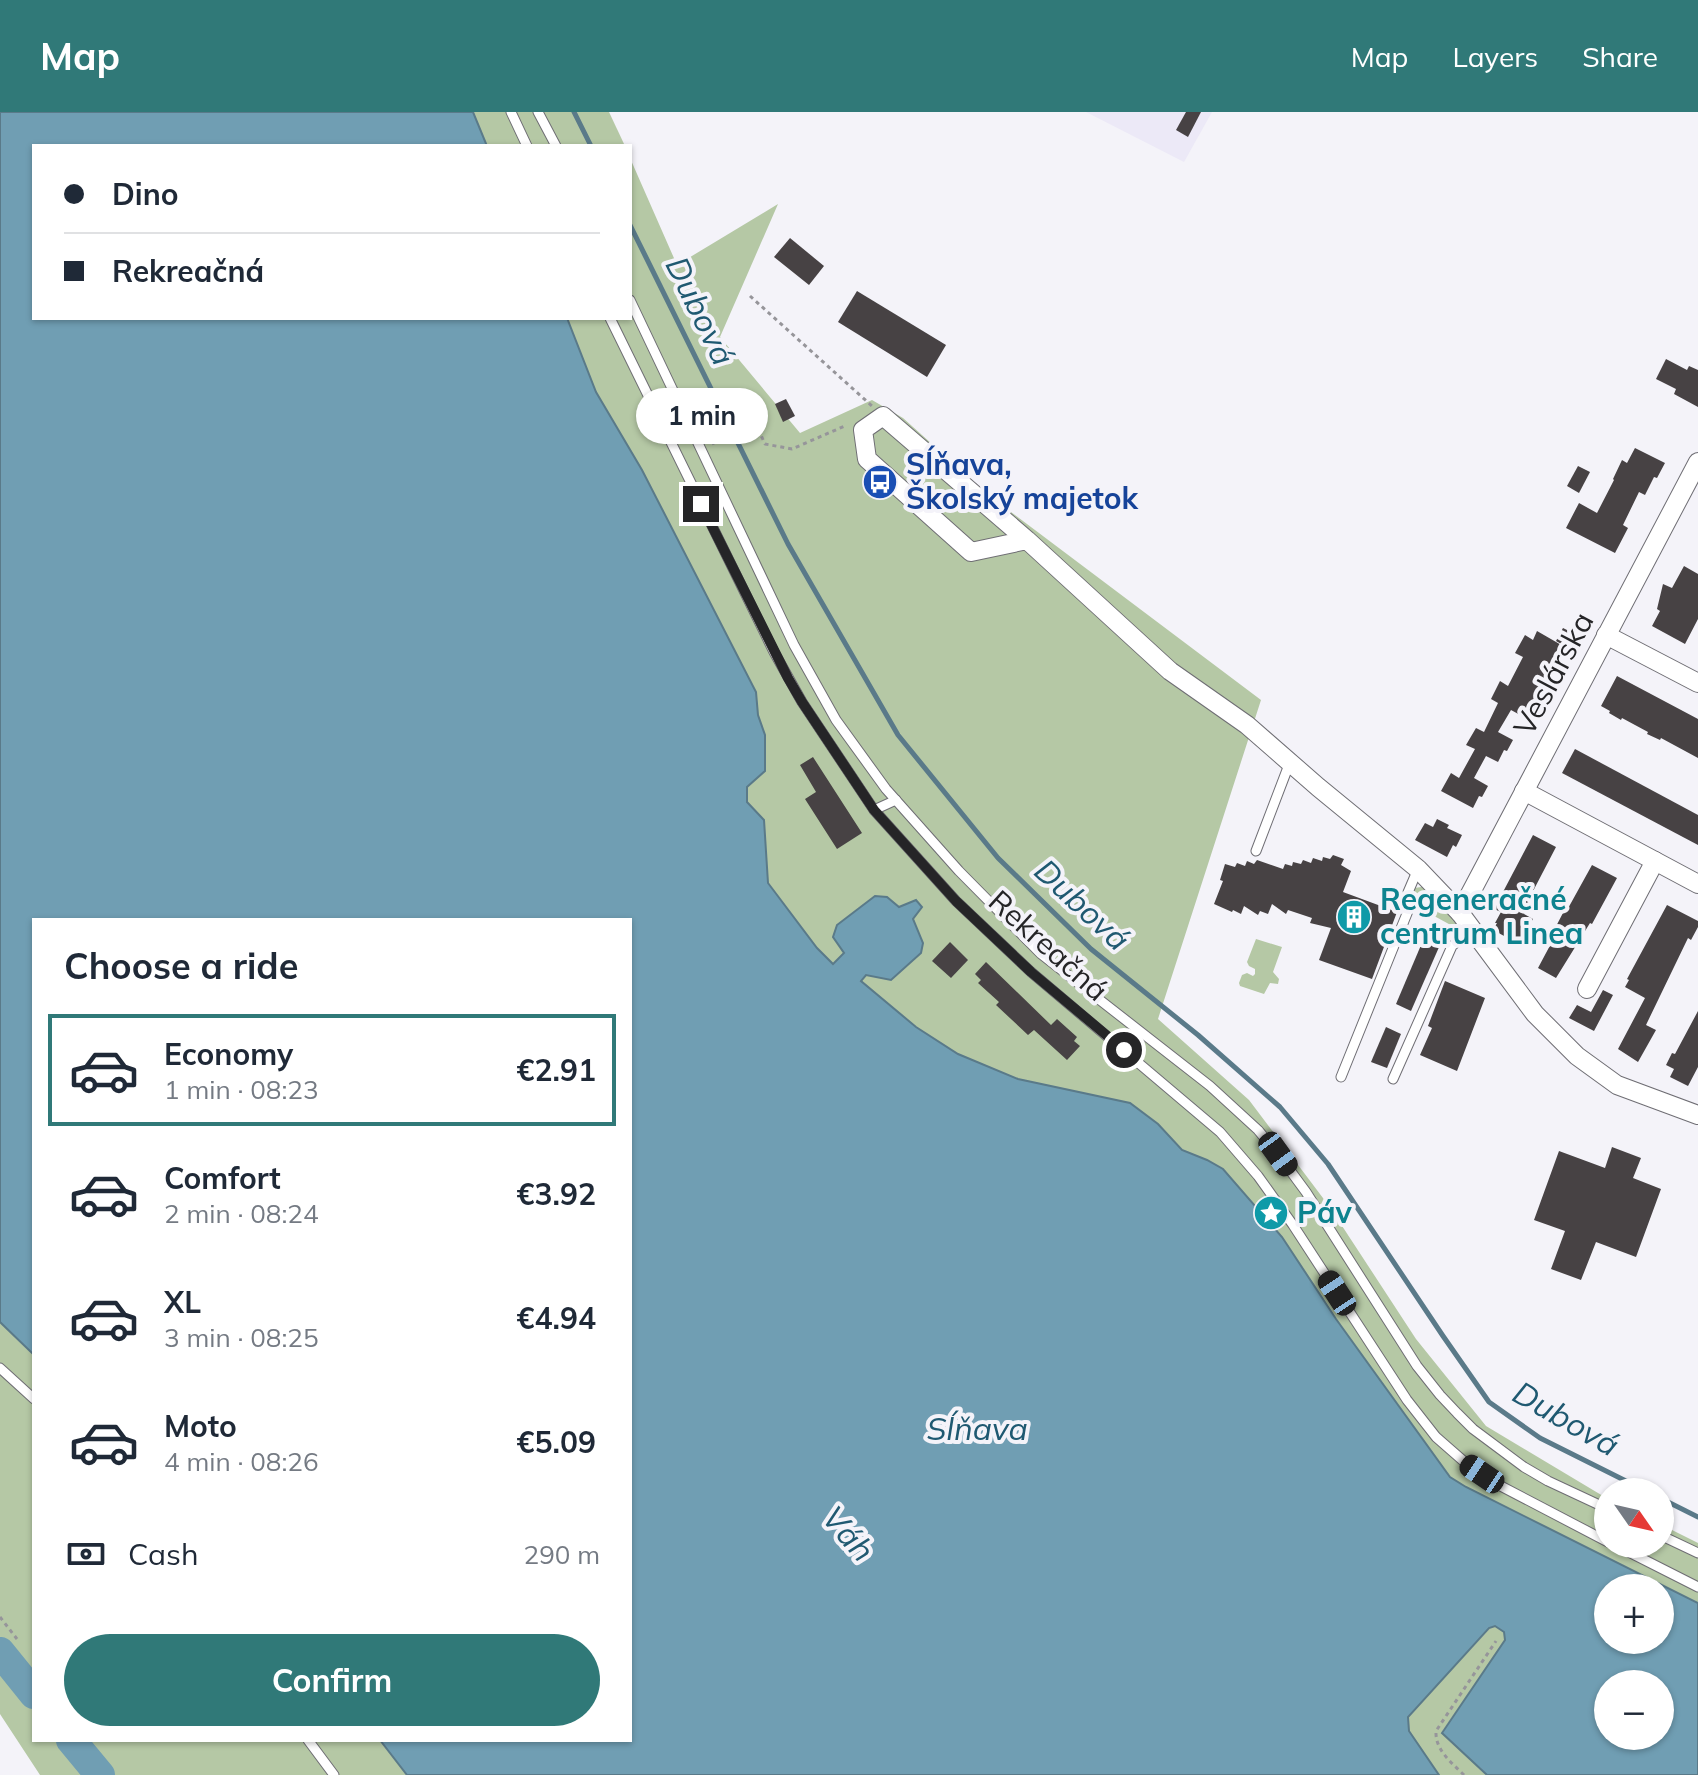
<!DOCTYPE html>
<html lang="en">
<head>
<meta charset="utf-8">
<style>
  body { margin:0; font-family:Mulish,sans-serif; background:#f6f6f7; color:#1f2937; height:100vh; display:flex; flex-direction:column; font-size:30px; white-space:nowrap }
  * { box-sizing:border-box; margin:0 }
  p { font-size:26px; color:#747a83 }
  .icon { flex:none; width:44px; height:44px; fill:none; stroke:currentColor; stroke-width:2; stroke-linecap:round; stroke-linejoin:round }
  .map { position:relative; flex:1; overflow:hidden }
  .sheet { position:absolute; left:32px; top:806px; width:600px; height:824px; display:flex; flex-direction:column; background:#fff; border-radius:0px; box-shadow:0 2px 6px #0004 }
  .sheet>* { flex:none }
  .guide { position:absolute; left:32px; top:32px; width:600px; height:176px; border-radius:0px; box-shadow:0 2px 6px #0004; display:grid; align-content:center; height:176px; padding:0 32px; background:#fff }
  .needle { width:52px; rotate:124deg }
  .buttons { position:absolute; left:1594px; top:1366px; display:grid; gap:16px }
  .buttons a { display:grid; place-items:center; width:80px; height:80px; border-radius:50%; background:#fff; box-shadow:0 2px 6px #0004; font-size:40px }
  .end { position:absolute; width:36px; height:36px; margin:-18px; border:10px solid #252527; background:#fff; box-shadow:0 0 0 4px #fff }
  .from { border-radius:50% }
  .bubble { position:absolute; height:56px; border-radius:28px; background:#fff; box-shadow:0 2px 6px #0004; font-size:26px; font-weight:700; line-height:56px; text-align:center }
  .car { position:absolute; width:24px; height:48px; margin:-24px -12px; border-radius:10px; box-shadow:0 0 6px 2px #0007; background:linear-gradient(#222 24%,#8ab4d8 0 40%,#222 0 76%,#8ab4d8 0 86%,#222 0) }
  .guide b { display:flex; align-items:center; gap:28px; height:76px; font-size:30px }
  .guide b+b { border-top:2px solid #e0e1e3 }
  .guide i { width:20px; height:20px; background:#1f2937 }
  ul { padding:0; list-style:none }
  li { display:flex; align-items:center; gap:24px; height:112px; margin:0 16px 12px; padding:0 16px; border:4px solid transparent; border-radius:0px }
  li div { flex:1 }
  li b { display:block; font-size:30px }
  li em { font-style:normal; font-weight:700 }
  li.current { border-color:#307978 }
  li>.icon { width:72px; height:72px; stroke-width:1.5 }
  h2 { padding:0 32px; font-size:36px; line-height:96px }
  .pay { display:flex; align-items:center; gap:20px; height:88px; padding:0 32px; font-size:30px }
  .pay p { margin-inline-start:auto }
  .action { display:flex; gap:16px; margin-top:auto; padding:16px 32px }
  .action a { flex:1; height:92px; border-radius:48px; background:#307978; color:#fff; font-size:32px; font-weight:700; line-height:92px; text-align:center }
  header { display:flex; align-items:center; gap:48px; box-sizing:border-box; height:112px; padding:0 40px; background:#307978; color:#fff }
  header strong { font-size:38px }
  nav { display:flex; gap:44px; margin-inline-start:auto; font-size:28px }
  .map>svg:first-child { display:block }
</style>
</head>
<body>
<header>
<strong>Map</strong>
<nav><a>Map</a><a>Layers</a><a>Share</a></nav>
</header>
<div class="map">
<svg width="1698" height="1663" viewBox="0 0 1698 1663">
  <rect width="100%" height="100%" fill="#f4f3f9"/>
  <path fill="#ece9f7" d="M1086 0H1212L1184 50Z"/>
  <g fill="#b5c8a5">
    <path d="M473 0H609L625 34H487Z"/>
    <path d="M630 46 677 153 778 92 720 225 800 321 872 288 903 306 991 385 1261 588 1158 907 1249 988 1329 1094 1416 1227 1486 1314 1608 1387V1432H1660V1412L1698 1431V1491L1466 1375 1450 1365 1336 1207 1282 1125 1223 1057 1207 1048 1182 1038 1158 1012 1130 991 1018 967 958 942 916 915 860 869 865 863 923 831 913 807 887 785 875 784 837 813 844 841 832 852 817 836 768 771 764 708 747 690V675L765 623 758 603 756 580 642 358 596 280 567 206H630Z"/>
    <path d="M1429 774 1460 811 1458 817 1414 793 1411 783 1414 776Z"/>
    <path d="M1256 827 1282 835 1273 860 1279 867 1278 872 1270 871 1264 882 1240 874 1239 871 1242 863 1247 861 1253 864 1255 862V857L1249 854 1247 850Z"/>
    <path d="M0 1210 34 1243V1628H380L407 1663H40L0 1602Z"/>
    <path d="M1495 1514 1504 1520 1505 1528 1442 1620 1487 1663H1439L1409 1619 1408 1605 1490 1516Z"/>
  </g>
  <path fill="#709eb3" stroke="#5a7a89" stroke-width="2" fill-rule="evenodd" d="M0 0H473L487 34H34V206H567L596 280 642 358 756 580 758 603 765 623V659L747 675V690L764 708 768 771 817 836 833 852 844 841 833 825 837 813 875 784 887 785 899 795 916 788 922 795 913 807 923 831 921 841 891 868 866 863 861 869 916 915 958 942 1018 967 1130 991 1158 1012 1182 1038 1207 1048 1223 1057 1282 1125 1336 1207 1450 1365 1466 1375 1698 1491V1663H1487L1442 1621 1505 1528 1504 1520 1495 1514 1489 1516 1408 1605 1409 1619 1439 1663H407L380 1628H630V808H34V1243L0 1210ZM1608 1476H1660V1528H1608ZM1608 1572H1660V1624H1608Z"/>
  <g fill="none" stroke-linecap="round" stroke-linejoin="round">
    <g stroke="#5a7a89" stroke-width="5">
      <path d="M574 0 591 34"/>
      <path d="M630 113 788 432 898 623 998 746 1091 837 1198 923 1280 995 1328 1052 1443 1224 1489 1290 1540 1326 1648 1380"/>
      <path d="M1660 1386 1698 1405"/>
    </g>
    <g stroke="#709eb3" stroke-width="30">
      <path d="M0 1540 34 1582"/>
      <path d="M71 1628 100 1663"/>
    </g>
  </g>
  <g fill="#474244">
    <path d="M1186 0H1201L1188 25 1176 18Z"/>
    <path d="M790 126 824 154 809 173 774 145Z"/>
    <path d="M857 179 946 233 927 265 838 210Z"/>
    <path d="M1666 247 1687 258 1689 254 1698 258V295L1674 282 1676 277 1656 267Z"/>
    <path d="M786 287 795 304 783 310 775 292Z"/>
    <path d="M1635 336 1665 351 1657 366 1654 365 1645 383 1639 380 1623 413 1628 416 1615 441 1566 416 1579 391 1597 401 1614 368 1613 367 1622 348 1627 351Z"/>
    <path d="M1578 354 1590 360 1579 381 1567 374Z"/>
    <path d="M1684 454 1698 462V507L1685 532 1652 514 1660 499 1657 497 1663 472 1672 476Z"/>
    <path d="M1563 516 1577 523 1570 537 1556 529Z"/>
    <path d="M1537 519 1563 534 1545 567 1560 575 1552 589 1537 582 1531 593 1529 592 1522 604 1511 598 1498 620 1513 628 1507 639 1504 638 1498 650 1486 644 1474 666 1488 674 1482 685 1479 684 1473 696 1441 679 1451 661 1459 666 1475 637 1466 633 1476 616 1484 620 1498 591 1491 587 1500 569 1508 574 1523 545 1515 541 1525 523 1533 528Z"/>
    <path d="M1617 564 1698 607V646L1661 626 1660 628 1647 622 1648 620 1622 606 1621 608 1609 601 1610 599 1601 594Z"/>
    <path d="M1575 637 1698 703V733L1562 661Z"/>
    <path d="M813 645 862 721 837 737 805 687 816 680 800 653Z"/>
    <path d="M1437 707 1449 713 1447 716 1462 723 1456 735 1453 733 1447 745 1415 728 1425 711 1433 715Z"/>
    <path d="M1533 723 1556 735 1531 783 1533 784 1524 802 1533 807 1519 832 1493 818 1497 811H1495L1501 800 1494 797Z"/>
    <path d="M1333 743 1344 747 1341 753 1351 759 1343 780 1397 800 1372 867 1319 848 1331 816 1310 811 1312 806 1288 798 1286 802 1272 792 1268 802 1260 799 1258 803 1244 794 1241 802 1233 798 1232 800 1214 792 1223 769 1220 768 1225 752 1235 755 1237 751 1245 754 1247 749 1254 752 1257 748 1283 757 1285 752 1292 754 1293 750 1301 752 1303 748 1311 751 1313 746 1322 749 1323 745 1330 747Z"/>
    <path d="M1592 753 1617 766 1592 812 1590 811 1556 866 1538 856 1554 826 1551 824 1564 799 1566 800Z"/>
    <path d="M1667 793 1698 809V815L1691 828 1688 826 1646 913 1656 918 1638 950 1618 937 1645 886 1625 875 1629 868 1627 867Z"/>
    <path d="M1427 819 1443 826 1411 899 1396 892Z"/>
    <path d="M950 830 968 848 951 866 932 849Z"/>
    <path d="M986 850 1051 913 1057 907 1077 925 1074 929 1080 934 1067 948 1034 918 1028 923 996 893 999 890 978 871 981 868 975 862Z"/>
    <path d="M1445 869 1485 886 1457 959 1420 943 1432 916 1428 914Z"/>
    <path d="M1603 878 1613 883 1594 919 1569 906 1577 893 1591 900Z"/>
    <path d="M1698 899V955L1688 974 1670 965 1674 957 1666 953 1672 941 1675 942Z"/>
    <path d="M1386 915 1401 922 1387 956 1371 950Z"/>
    <path d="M1612 1035 1641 1046 1633 1066 1661 1077 1636 1145 1596 1130 1581 1168 1551 1157 1565 1119 1534 1108 1559 1039 1605 1056Z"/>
  </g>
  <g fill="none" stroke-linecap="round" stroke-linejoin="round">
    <g stroke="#6f6e74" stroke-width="11">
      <g id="service">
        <path d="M511 0 527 34"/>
        <path d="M538 0 556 34"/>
        <path d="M630 188 794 533 836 608 886 677 959 759 1041 842 1210 974 1258 1018 1278 1042 1306 1080 1417 1254 1440 1283 1457 1301 1473 1317 1524 1355 1548 1369 1608 1397"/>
        <path d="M610 206 774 540 802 590 874 698 956 789 1031 860 1220 1020 1258 1064 1293 1113 1407 1288 1436 1325 1468 1353 1495 1371 1608 1430"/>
        <path d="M874 698 896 688"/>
        <path d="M1256 739 1290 650"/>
        <path d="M1341 965 1408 799 1403 792 1418 757"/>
        <path d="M1393 967 1452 834 1473 818"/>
        <path d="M0 1256 34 1287"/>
        <path d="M1660 1423 1698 1441"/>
        <path d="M1613 1432 1698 1475"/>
        <path d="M308 1628 334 1663"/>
      </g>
    </g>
    <g stroke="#6f6e74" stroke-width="20">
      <g id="minor">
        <path d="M1027 428 971 440 867 347 863 318 883 304 1027 428 1170 559 1247 613 1318 675 1418 757 1460 801 1535 902 1577 944 1617 973 1698 1003"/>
        <path d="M1606 523 1698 571"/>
        <path d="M1524 679 1698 772"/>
        <path d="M1460 801 1698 350"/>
        <path d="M1587 877 1655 749"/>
      </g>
    </g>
    <g stroke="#96959a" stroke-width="3" stroke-dasharray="4 4" stroke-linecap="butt">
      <path d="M750 184 872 294"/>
      <path d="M712 332 755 310 765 332 792 337 847 313"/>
      <path d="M0 1505 17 1527"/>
      <path d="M1464 1663C1451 1650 1435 1638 1436 1619L1496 1529"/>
    </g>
    <use href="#service" stroke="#fff" stroke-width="9"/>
    <use href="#minor" stroke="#fff" stroke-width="18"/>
  </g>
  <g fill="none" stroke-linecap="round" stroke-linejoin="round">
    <path stroke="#252527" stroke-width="10" d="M701 392 788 566 802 590 874 698 956 789 1031 860 1124 938"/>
  </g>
  <defs>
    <g id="bus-disc" transform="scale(1.8)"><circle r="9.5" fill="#1a4fb4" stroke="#f4f3f9"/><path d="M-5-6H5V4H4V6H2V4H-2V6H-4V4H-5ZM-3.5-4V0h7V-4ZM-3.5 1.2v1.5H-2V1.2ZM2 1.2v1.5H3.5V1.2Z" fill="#fff"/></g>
    <g id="building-disc" transform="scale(1.8)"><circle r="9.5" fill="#0f9aa8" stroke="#f4f3f9"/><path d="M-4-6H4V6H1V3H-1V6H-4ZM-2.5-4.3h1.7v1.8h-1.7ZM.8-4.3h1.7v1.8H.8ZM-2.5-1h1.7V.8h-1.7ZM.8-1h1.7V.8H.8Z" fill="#fff"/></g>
    <g id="sight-disc" transform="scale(1.8)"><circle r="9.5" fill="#0f9aa8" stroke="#f4f3f9"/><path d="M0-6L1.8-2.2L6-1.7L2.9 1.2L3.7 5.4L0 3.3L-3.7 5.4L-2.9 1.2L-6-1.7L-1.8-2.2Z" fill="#fff"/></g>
  </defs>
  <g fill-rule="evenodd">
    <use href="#bus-disc" x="880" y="370"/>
    <use href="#building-disc" x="1354" y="805"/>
    <use href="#sight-disc" x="1271" y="1101"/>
  </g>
  <g text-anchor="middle" stroke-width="8" stroke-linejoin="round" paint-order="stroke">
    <g font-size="30" font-weight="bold" fill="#164399" stroke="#f4f3f9" text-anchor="start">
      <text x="906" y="363">Sĺňava,<tspan x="906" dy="34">Školský majetok</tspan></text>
    </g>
    <g font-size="30" fill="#252527" stroke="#f4f3f9">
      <text transform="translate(1554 562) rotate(-62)" y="10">Veslárska</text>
      <text transform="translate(1048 834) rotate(42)" y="10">Rekreačná</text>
    </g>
    <g font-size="30" font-weight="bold" fill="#0d838f" stroke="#f4f3f9" text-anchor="start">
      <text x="1380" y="798">Regeneračné<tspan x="1380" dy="34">centrum Linea</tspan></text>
      <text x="1297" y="1111">Páv</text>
    </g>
    <g font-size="32" font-style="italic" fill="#1f5971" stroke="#f4f3f9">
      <text transform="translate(700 199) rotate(64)" y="11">Dubová</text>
      <text transform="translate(1082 793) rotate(43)" y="11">Dubová</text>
      <text transform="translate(1566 1307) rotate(30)" y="11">Dubová</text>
      <text x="977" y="1328">Sĺňava</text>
      <text transform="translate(848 1422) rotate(49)" y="11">Váh</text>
    </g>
  </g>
</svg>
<div class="buttons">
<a><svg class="needle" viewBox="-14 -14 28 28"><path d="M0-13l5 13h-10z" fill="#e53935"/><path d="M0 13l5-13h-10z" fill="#747a83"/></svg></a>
<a>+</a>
<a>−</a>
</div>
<i class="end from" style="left:1124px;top:938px"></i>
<i class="end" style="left:701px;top:392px"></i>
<div class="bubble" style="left:636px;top:276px;width:132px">1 min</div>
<i class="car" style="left:1278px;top:1042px;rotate:144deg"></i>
<i class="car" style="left:1337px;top:1181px;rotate:327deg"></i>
<i class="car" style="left:1482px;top:1362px;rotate:304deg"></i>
<div class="guide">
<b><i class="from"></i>Dino</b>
<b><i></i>Rekreačná</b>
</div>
<section class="sheet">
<h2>Choose a ride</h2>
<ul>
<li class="current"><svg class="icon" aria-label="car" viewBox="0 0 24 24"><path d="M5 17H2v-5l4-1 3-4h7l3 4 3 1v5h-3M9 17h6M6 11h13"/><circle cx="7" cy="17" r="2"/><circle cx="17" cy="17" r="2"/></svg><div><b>Economy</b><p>1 min · 08:23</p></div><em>€2.91</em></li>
<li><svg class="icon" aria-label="car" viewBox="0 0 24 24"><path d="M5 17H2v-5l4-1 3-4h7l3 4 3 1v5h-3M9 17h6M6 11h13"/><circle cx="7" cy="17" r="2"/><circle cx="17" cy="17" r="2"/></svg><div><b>Comfort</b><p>2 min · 08:24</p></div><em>€3.92</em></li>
<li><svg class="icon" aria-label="car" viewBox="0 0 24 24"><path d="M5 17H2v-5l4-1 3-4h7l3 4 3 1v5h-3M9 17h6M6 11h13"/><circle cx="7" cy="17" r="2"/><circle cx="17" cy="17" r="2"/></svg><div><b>XL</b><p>3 min · 08:25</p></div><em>€4.94</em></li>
<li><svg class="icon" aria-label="car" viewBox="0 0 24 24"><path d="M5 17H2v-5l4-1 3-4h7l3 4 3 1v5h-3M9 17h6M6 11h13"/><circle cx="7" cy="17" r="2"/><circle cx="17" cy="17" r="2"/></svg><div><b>Moto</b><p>4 min · 08:26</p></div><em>€5.09</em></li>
</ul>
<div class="pay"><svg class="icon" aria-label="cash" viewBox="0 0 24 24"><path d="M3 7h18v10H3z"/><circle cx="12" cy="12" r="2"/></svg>Cash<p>290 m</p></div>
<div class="action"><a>Confirm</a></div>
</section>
</div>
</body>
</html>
